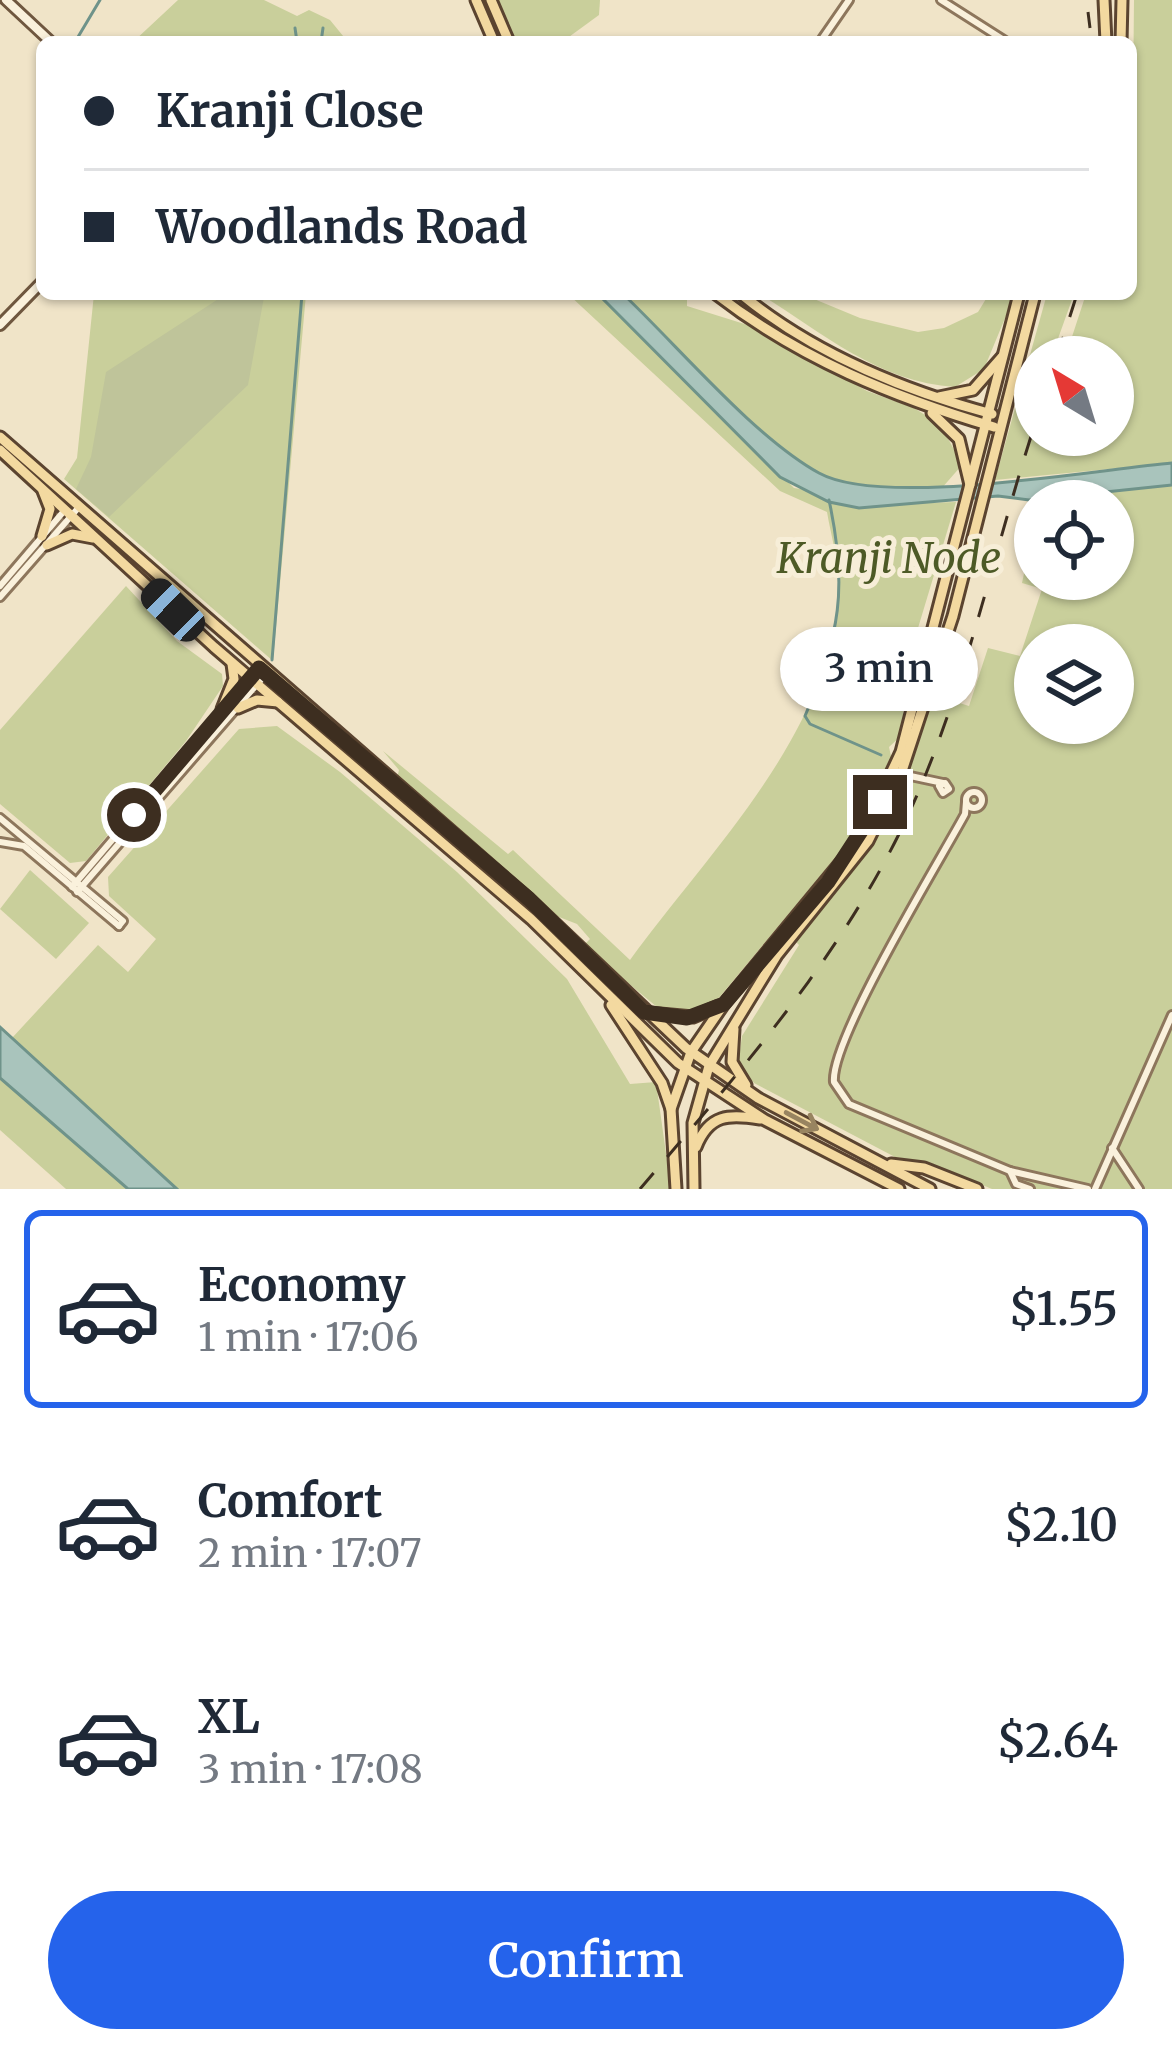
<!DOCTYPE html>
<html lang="en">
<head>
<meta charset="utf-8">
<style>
  body { margin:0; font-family:Merriweather,serif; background:#f6f6f7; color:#1f2937; height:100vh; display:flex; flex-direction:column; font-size:45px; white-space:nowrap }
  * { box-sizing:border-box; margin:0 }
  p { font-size:39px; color:#747a83 }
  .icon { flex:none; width:66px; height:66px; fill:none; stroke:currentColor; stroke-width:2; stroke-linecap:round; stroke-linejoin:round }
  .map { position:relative; height:1189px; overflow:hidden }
  .details { display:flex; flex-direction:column; background:#fff; flex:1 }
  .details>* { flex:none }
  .banner { position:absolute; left:36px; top:36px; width:1101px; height:264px; border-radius:18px; box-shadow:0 3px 9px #0004; display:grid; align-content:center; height:264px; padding:0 48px; background:#fff }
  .needle { width:78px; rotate:322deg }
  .controls { position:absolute; left:1014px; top:336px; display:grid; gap:24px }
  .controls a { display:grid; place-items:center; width:120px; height:120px; border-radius:50%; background:#fff; box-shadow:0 3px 9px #0004; font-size:60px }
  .end { position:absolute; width:54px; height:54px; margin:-27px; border:15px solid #3d2e20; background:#fff; box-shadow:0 0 0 6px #fff }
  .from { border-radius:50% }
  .bubble { position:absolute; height:84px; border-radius:42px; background:#fff; box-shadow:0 3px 9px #0004; font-size:39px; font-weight:600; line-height:84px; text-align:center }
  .car { position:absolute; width:36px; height:72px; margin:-36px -18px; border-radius:15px; box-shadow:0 0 9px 3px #0007; background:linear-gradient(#222 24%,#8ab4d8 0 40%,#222 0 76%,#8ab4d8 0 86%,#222 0) }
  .banner b { display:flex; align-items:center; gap:42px; height:114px; font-size:45px }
  .banner b+b { border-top:3px solid #e0e1e3 }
  .banner i { width:30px; height:30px; background:#1f2937 }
  ul { padding:21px 0 0; list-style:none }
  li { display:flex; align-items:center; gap:36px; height:198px; margin:0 24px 18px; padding:0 24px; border:6px solid transparent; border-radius:18px }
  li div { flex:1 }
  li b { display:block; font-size:45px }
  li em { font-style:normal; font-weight:600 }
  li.selected { border-color:#2563eb }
  li>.icon { width:108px; height:108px; stroke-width:1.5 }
  .button { display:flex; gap:24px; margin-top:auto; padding:24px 48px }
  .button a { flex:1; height:138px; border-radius:72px; background:#2563eb; color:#fff; font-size:48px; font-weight:600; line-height:138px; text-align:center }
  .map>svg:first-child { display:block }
</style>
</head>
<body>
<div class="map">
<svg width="1172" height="1189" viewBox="0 0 1172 1189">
  <rect width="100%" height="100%" fill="#f0e4c8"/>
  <g fill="#c9cf9b" fill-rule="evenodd">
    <path d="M178 0H264L297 16 309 10 330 20 348 42H133Z"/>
    <path d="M496 0H600L599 15 562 42H515Z"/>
    <path d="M1134 0H1172V463L995 480 1047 294H1074L1055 347 1067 352 1086 294H1131ZM1035 357H1113V435H1035Z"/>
    <path d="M94 294H306L273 661 64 479 77 458Z"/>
    <path d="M568 294H598L794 488 896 504 956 502 896 701 904 704 901 736 889 747 892 761 859 829 713 1005 694 1013 657 1007 593 954 585 944 590 939 577 924 554 915 397 778 399 770 383 751 508 854 513 850 630 960C708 852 837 728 838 585 839 561 831 536 827 512L780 491Z"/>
    <path d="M623 294H687V306L754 327 867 391 914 408 941 425 962 465 941 489C903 487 858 492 822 475 764 448 676 341 623 294Z"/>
    <path d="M760 294H802L860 318 918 332 944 328 978 312 989 294H1015L984 369 955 387C878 382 821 332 760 294Z"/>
    <path d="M1172 485V1189H992L930 1163 895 1157 754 1083 738 1064 742 1036 799 945 795 941C860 857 898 795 934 695L969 706 988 648 1020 656 1042 589 1022 583 1035 522V579H1113V501H1035V517L1025 514 1029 500ZM1035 645H1113V723H1035Z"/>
    <path d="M126 586 177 641 222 674 223 686 186 741 86 861 70 863 0 804V730Z"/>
    <path d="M277 726 340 772 457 872 567 979 630 1084 656 1082 671 1189H177L12 1038 98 945 128 972 156 939 109 896 108 877 239 729Z"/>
    <path d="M30 870 89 923 56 959 0 909Z"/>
    <path d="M0 1078 128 1189H66L0 1130Z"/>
  </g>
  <path fill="#bfc49a" d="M226 294 264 297 248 385 109 517 76 489 91 457 106 372Z"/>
  <g fill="#a9c4bc" stroke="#6f938a" stroke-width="3">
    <path d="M598 294H623C679 347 754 437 819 473 882 508 1093 470 1172 463V485L1029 500 998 496 859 508 829 502 780 477Z"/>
    <path d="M0 1027 177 1189H128L0 1078Z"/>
  </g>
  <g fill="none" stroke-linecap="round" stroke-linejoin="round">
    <g stroke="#6f938a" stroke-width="3">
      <path d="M295 28 297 42"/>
      <path d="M75 42 100 0"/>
      <path d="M321 42 323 28"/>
      <path d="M829 500C848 588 840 634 805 716L810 724 881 755"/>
      <path d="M272 660 302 294"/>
    </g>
    <g stroke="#8d765c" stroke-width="12">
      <g id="street">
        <path d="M941 0 1007 42"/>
        <path d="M820 42 849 0"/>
        <path d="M0 586 64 511"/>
        <path d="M0 597 79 507"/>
        <path d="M901 774 943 783"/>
        <path d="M945 783 949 789 943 793 939 786Z"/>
        <circle cx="974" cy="800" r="8"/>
        <path d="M966 802 965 814C939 862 830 1040 834 1082L849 1104 1010 1171 1088 1189"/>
        <path d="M0 818 123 921 119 926"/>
        <path d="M0 842 24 846 119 926"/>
        <path d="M72 887 259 668"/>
        <path d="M77 892 266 674"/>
        <path d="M1112 1148 1139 1189"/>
        <path d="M1010 1171 1016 1184 1030 1189"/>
        <path d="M1095 1189 1172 1015"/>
      </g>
    </g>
    <g stroke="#6f573f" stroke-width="14">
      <g id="secondary">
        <path d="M6 0 51 42"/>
        <path d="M0 325 42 282"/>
      </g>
    </g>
    <g stroke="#5b4430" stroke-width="15">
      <g id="primary">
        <path d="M476 0 494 42"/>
        <path d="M491 0 509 42"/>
        <path d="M1104 0 1106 42"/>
        <path d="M1121 42 1122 0"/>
        <path d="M716 294C800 359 893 397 994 427"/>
        <path d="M741 294C814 354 902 390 992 414"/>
        <path d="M939 397 973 390 1002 357"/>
        <path d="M932 413 959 439 970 485"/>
        <path d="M0 437 529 899 686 1048 758 1098 930 1189"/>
        <path d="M0 450 214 647 531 919 678 1063 765 1120 899 1189"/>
        <path d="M42 536 50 509 43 491"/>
        <path d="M47 545 72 534 93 538"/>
        <path d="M238 708 257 700 278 702"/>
        <path d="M222 709 234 679 232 664"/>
        <path d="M611 1005 662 1083 671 1109"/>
        <path d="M649 1013 693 1017 719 1006"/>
        <path d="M734 1029 732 1062 746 1085"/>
        <path d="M696 1147C709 1114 729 1114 760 1119"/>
        <path d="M891 1164 924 1168 977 1189"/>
        <path d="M676 1189 671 1109 691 1052 724 1004 860 839 901 752 1019 294"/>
        <path d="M694 1189 693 1123 709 1066 777 955 868 841 901 774 953 616 1035 294"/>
      </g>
    </g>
    <use href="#street" stroke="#faf1dc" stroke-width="6"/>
    <use href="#secondary" stroke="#faf1dc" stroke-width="8"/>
    <use href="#primary" stroke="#f3d9a0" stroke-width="9"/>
    <g stroke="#3d2e20" stroke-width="3" stroke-dasharray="21 21" stroke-linecap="butt">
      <path d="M1088 12 1090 28"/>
      <path d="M1057 357 1077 294"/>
      <path d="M640 1189C735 1077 833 967 899 834 962 707 991 559 1035 424"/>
    </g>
  </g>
  <defs><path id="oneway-shaft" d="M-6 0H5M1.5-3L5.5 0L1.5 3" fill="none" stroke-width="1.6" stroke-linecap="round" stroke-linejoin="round" transform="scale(3)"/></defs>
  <use stroke="#988460" href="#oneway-shaft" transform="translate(802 1121) rotate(28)"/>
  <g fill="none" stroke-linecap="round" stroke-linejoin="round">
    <path stroke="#3d2e20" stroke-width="15" d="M134 815 259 668 529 899 644 1012 687 1018 724 1004 828 882 880 802"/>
  </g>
  <g text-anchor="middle" stroke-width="10" stroke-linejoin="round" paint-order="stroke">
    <g font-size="42" font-style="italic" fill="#4d5a26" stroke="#f7eed8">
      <text x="889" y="573">Kranji Node</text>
    </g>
  </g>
</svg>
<div class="controls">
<a><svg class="needle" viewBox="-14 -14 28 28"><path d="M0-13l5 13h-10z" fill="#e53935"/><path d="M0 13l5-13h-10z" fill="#747a83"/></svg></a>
<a><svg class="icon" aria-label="locate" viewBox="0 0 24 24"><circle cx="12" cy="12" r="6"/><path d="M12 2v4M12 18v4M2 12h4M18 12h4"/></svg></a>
<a><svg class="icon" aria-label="layers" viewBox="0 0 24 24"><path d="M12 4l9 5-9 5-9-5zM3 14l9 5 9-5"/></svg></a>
</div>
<i class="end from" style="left:134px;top:815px"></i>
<i class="end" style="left:880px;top:802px"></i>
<div class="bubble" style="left:780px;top:627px;width:198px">3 min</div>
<i class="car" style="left:173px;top:610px;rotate:314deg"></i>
<div class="banner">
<b><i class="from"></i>Kranji Close</b>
<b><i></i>Woodlands Road</b>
</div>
</div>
<section class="details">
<ul>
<li class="selected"><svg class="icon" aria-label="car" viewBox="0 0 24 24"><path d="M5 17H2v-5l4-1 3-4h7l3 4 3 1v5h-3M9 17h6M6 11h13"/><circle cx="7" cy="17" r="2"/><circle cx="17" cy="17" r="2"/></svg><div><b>Economy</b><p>1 min · 17:06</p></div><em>$1.55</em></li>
<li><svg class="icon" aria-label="car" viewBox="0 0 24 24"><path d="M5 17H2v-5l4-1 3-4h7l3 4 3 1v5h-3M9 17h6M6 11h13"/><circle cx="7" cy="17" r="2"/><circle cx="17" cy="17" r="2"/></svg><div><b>Comfort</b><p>2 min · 17:07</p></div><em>$2.10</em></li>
<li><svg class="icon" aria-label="car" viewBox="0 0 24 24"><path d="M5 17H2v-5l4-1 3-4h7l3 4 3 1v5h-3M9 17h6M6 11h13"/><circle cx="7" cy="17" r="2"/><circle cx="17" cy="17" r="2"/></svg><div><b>XL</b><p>3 min · 17:08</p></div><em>$2.64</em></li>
</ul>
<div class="button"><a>Confirm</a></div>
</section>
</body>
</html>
